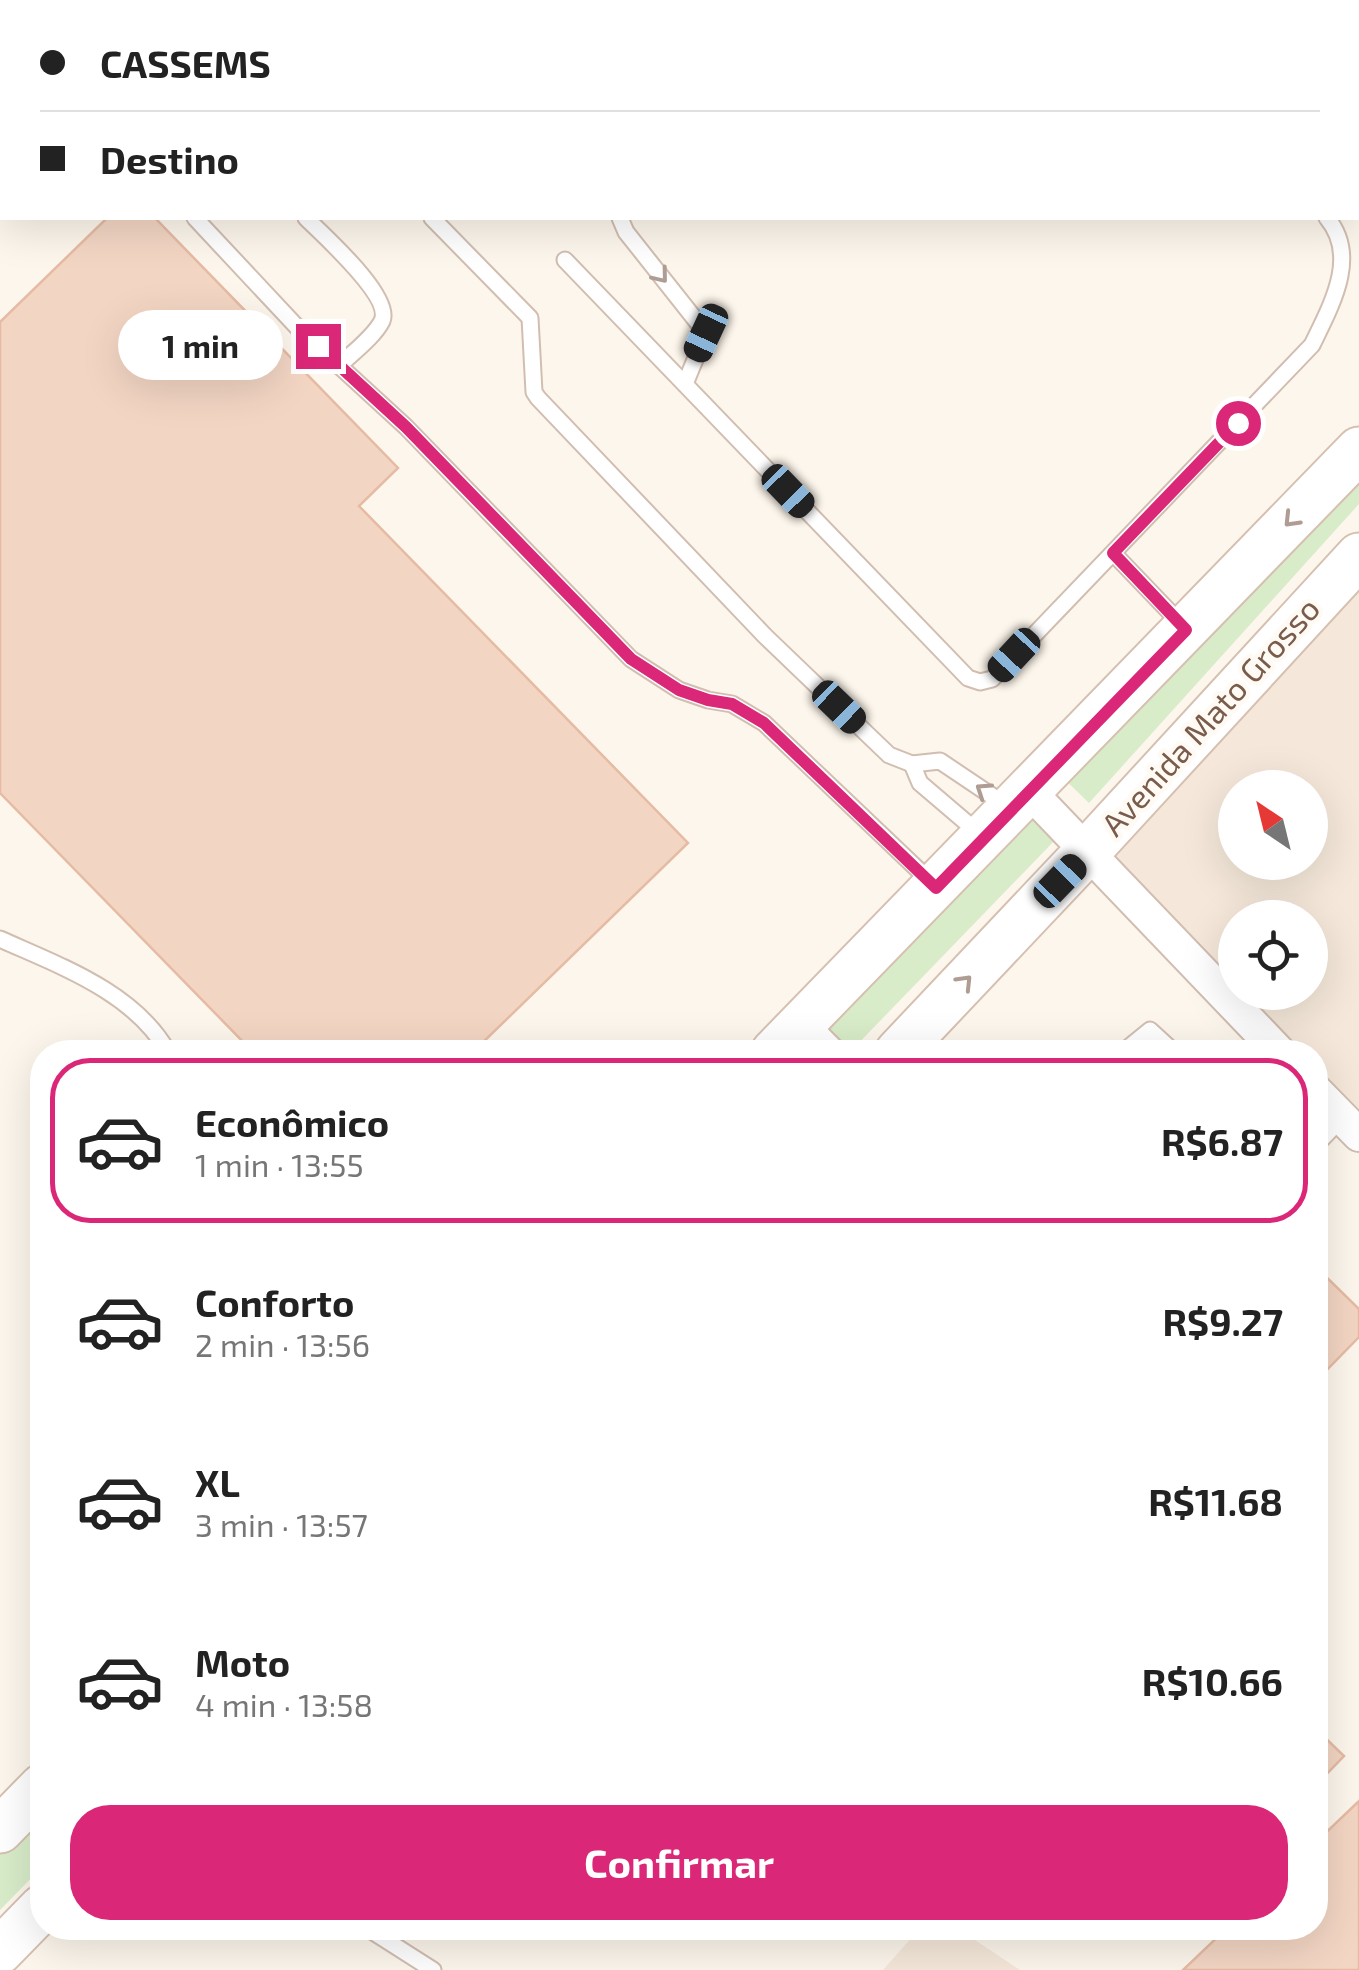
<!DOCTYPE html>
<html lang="pt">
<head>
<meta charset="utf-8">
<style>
  body { margin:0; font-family:"Exo 2",sans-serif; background:#f6f6f6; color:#222; height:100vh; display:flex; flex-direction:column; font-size:38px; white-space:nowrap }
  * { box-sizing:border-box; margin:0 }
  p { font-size:32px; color:#767676 }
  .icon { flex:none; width:55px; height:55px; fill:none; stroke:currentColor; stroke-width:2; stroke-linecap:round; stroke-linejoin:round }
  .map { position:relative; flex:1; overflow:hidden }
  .details { position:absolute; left:30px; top:1040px; width:1298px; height:900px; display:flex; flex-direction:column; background:#fff; border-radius:40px; box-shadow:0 10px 40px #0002 }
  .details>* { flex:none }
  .banner { position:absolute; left:0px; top:0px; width:1360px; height:220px; box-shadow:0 10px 40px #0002; display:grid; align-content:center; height:220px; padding:0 40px; background:#fff }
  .needle { width:65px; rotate:325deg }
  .tools { position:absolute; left:1218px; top:770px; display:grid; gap:20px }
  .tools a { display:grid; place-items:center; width:110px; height:110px; border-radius:50%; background:#fff; box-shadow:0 10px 40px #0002; font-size:50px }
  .end { position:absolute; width:45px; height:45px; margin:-22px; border:12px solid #db2777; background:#fff; box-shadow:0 0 0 5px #fff }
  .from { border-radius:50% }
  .bubble { position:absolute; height:70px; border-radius:35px; background:#fff; box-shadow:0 10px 40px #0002; font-size:32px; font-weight:700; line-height:70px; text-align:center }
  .car { position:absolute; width:30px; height:60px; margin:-30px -15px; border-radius:12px; box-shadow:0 0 8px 2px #0007; background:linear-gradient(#222 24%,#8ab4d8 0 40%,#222 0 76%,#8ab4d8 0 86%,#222 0) }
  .banner b { display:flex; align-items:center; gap:35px; height:95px; font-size:38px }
  .banner b+b { border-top:2px solid #e0e0e0 }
  .banner i { width:25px; height:25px; background:#222 }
  ul { padding:18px 0 0; list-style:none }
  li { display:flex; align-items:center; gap:30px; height:165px; margin:0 20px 15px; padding:0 20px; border:5px solid transparent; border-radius:40px }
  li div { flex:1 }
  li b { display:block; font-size:38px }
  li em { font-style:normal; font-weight:700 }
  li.active { border-color:#db2777 }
  li>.icon { width:90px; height:90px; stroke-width:1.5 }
  .cta { display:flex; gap:20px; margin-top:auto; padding:20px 40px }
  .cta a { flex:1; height:115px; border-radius:40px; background:#db2777; color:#fff; font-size:40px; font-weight:700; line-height:115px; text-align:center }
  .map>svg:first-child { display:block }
</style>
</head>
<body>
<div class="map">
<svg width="1359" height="1970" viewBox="0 0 1359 1970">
  <rect width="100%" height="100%" fill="#fdf6ec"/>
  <g fill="#f5e8da" fill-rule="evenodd">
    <path d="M1359 582V1121L1315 1077V1052H1291L1093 853ZM1235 788H1310V862H1235ZM1235 918H1310V992H1235Z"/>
    <path d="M920 1928H957L1020 1970H883Z"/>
  </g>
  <g fill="#d8ecc9">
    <path d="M1359 460V504L1089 803 1055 770Z"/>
    <path d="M1026 806 1057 838 850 1052H779Z"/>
    <path d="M42 1799V1867L0 1910V1844Z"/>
  </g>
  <g fill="#f3d5c3" stroke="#e6bba3" stroke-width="2.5">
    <path d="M107 218H155L398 468 359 506 688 843 473 1052H253L0 793V322Z"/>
    <path d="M1315 1266 1359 1309V1337L1315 1382Z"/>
    <path d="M1315 1728 1344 1756 1315 1786Z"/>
    <path d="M1359 1801V1970H1183L1227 1928H1315V1843Z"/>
  </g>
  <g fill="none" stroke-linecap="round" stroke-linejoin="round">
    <g stroke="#d1beb0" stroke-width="19">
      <g id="lane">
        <path d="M127 0 129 2"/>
        <path d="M214 0 216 2"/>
        <path d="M688 0 690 2"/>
        <path d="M1152 0 1155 2"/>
        <path d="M176 2 180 0"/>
        <path d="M527 2 529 0"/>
        <path d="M816 2 818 0"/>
        <path d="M1358 100 1359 99"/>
        <path d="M0 185 2 182"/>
        <path d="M195 218 297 327 406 427 631 659 679 690 708 700 732 704 764 723 931 882"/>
        <path d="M306 218C324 236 393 297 382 321 374 337 352 353 339 366"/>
        <path d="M432 218 530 318 534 392 538 398 765 636 889 755 912 764 940 761 1007 806"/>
        <path d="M620 218 626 232 706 333 685 384"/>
        <path d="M565 260 968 678 980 682 992 679 1312 345C1332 304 1359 256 1327 218"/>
        <path d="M1113 553 1184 627"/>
        <path d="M912 764 920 783 981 835"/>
        <path d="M0 939C60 966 134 992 168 1052"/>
        <path d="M808 1020 840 1052"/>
        <path d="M1123 1052 1150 1030 1174 1052"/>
        <path d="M1315 1146 1342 1118"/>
        <path d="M367 1928 433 1970"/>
      </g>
    </g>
    <g stroke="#d1beb0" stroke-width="36">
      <g id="street">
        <path d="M1301 0 1303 2"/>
        <path d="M1358 56 1359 57"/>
        <path d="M1030 792 1279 1052"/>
        <path d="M1315 1090 1359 1135"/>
      </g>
    </g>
    <g stroke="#d6c0b0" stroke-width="49">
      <g id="secondary">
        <path d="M774 1052 1359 450"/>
        <path d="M898 1052 1087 852 1359 556"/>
        <path d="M0 1830 42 1787"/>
        <path d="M0 1951 42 1908"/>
      </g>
    </g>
    <use href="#lane" stroke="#fff" stroke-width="15"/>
    <use href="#street" stroke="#fff" stroke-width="32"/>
    <use href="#secondary" stroke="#fff" stroke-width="45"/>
  </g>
  <defs><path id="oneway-chevron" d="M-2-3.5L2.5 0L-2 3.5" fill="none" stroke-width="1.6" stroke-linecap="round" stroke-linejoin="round" transform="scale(2.5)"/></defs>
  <g stroke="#af9d94">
    <use href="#oneway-chevron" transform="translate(661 276) rotate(51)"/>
    <use href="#oneway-chevron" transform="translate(1291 520) rotate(134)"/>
    <use href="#oneway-chevron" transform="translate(983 790) rotate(-146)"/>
    <use href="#oneway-chevron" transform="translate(965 982) rotate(-46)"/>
  </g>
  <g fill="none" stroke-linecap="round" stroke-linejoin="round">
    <path stroke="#db2777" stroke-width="12" d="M318 346 406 427 631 659 679 690 708 700 732 704 764 723 936 888 1186 630 1113 553 1238 423"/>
  </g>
  <g text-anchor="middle" stroke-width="9" stroke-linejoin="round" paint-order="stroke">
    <g font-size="32" fill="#7a5c4d" stroke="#fffaf3">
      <text transform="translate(1211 717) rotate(-48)" y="11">Avenida Mato Grosso</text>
    </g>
  </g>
</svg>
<div class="tools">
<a><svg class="needle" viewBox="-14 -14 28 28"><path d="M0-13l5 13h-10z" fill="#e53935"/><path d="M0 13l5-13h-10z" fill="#767676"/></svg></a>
<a><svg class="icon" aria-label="locate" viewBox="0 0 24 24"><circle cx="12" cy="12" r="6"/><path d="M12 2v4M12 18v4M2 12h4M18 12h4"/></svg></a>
</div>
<i class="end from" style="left:1238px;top:423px"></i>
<i class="end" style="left:318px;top:346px"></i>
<div class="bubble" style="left:118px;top:310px;width:165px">1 min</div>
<i class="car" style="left:706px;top:333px;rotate:205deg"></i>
<i class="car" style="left:788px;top:491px;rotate:136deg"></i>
<i class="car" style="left:1014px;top:655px;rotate:223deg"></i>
<i class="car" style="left:839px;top:707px;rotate:134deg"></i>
<i class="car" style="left:1060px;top:881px;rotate:44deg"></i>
<div class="banner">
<b><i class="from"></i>CASSEMS</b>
<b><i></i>Destino</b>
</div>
<section class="details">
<ul>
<li class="active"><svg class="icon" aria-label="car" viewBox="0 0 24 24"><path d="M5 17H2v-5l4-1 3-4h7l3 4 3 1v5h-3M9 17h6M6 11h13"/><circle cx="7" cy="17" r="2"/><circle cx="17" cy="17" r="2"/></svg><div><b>Econômico</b><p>1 min · 13:55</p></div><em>R$6.87</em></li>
<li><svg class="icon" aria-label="car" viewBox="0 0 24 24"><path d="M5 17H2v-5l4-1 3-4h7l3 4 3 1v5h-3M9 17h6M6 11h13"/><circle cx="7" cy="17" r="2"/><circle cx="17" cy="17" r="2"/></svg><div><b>Conforto</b><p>2 min · 13:56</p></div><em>R$9.27</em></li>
<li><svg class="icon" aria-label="car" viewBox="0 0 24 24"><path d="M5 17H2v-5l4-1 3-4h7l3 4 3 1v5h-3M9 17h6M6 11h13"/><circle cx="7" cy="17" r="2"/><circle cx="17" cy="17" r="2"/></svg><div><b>XL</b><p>3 min · 13:57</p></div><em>R$11.68</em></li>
<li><svg class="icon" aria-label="car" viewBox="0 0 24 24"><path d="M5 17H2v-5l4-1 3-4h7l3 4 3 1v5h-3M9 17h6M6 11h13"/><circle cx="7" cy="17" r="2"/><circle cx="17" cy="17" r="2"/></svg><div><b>Moto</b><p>4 min · 13:58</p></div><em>R$10.66</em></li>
</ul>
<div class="cta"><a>Confirmar</a></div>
</section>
</div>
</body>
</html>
